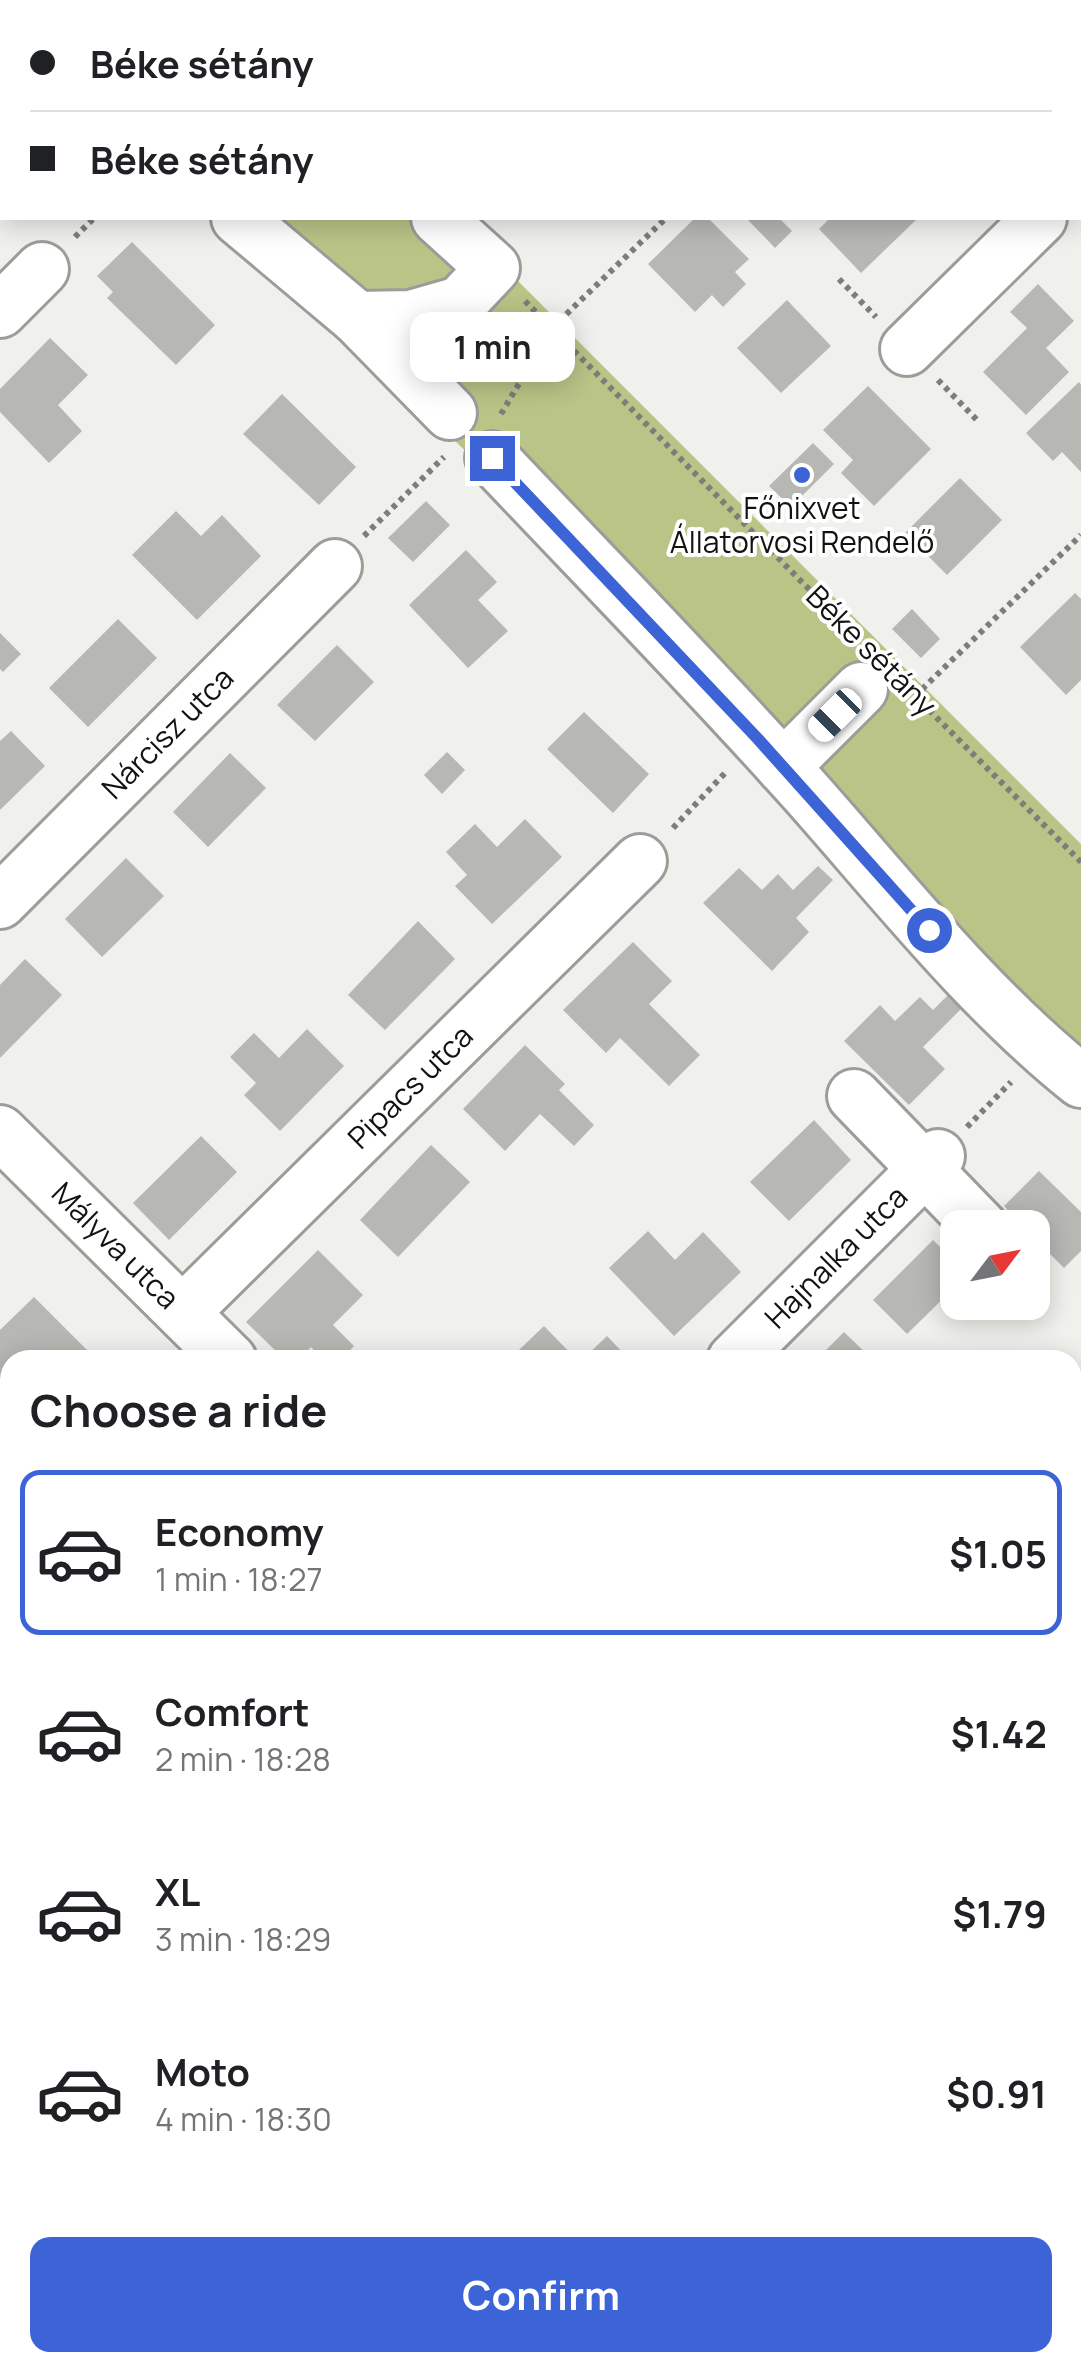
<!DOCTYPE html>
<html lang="en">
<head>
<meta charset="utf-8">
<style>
  body { margin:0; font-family:Manrope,sans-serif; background:#f2f2f2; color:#202124; height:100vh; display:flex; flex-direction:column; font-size:38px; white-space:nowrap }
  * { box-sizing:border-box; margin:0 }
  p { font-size:32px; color:#757577 }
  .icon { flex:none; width:55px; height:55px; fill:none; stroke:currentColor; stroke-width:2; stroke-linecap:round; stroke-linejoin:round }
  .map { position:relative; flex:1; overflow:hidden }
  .drawer { position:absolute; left:0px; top:1350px; width:1082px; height:1022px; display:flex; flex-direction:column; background:#fff; border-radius:30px 30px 0 0; box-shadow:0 5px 25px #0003 }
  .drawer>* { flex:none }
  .top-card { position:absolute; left:0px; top:0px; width:1082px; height:220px; box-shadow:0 5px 25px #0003; display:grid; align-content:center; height:220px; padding:0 30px; background:#fff }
  .needle { width:65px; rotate:58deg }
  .controls { position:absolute; left:940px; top:1210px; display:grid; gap:20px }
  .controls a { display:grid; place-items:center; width:110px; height:110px; border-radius:20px; background:#fff; box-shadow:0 5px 25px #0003; font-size:50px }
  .end { position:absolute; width:45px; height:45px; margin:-22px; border:12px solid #3c64d6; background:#fff; box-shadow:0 0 0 5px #fff }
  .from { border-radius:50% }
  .bubble { position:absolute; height:70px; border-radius:20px; background:#fff; box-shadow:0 5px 25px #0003; font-size:32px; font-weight:700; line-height:70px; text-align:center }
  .car { position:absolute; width:30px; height:60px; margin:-30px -15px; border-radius:12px; box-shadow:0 0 8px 2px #0007; background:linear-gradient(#fff 24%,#345 0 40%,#fff 0 76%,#345 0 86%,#fff 0) }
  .top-card b { display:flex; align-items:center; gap:35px; height:95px; font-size:38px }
  .top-card b+b { border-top:2px solid #e0e0e0 }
  .top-card i { width:25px; height:25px; background:#202124 }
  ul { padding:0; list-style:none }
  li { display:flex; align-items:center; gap:30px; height:165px; margin:0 20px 15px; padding:0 10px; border:5px solid transparent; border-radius:20px }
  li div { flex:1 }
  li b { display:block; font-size:38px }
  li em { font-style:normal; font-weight:700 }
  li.on { border-color:#3c64d6 }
  li>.icon { width:90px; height:90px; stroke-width:1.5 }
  h2 { padding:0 30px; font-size:45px; line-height:120px }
  .button { display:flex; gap:20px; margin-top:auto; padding:20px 30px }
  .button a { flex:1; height:115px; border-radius:20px; background:#3c64d6; color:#fff; font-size:40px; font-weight:700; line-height:115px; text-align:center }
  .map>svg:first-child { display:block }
</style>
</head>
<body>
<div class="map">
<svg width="1081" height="2371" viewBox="0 0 1081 2371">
  <rect width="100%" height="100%" fill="#f0f1ed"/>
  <path fill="#bac487" d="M215 218H455L1081 844V1054L450 436Z"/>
  <g fill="#b7b7b4">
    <path d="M695 218H708L749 259 735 272 746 284 723 307 712 295 695 312 648 264Z"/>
    <path d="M746 218H779L792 231 775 248Z"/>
    <path d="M830 218H918L861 273 819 229Z"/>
    <path d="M132 242 215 325 176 365 107 298 113 292 97 276Z"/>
    <path d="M1038 284 1074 321 1046 348 1069 372 1026 415 983 372 1027 328 1010 312Z"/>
    <path d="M787 300 831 346 781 393 737 348Z"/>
    <path d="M50 338 88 375 58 405 82 431 49 463 0 412V389Z"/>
    <path d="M1079 382 1081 385V472L1062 452 1053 461 1026 433Z"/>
    <path d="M868 386 931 449 874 506 841 473 853 460 823 430Z"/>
    <path d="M282 394 356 467 319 505 243 434Z"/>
    <path d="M813 443 834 464 791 507 769 486Z"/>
    <path d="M960 478 1002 520 947 575 905 533Z"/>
    <path d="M426 501 450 525 413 562 388 538Z"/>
    <path d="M176 511 201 536 222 515 261 556 197 620 132 555Z"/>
    <path d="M466 550 497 582 478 600 508 631 468 668 409 605Z"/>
    <path d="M1075 593 1081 599V680L1066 695 1020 647Z"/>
    <path d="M912 609 940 639 921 658 892 629Z"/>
    <path d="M118 619 157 658 88 727 49 688Z"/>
    <path d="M0 633 21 654 3 672 0 669Z"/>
    <path d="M337 645 374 682 315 741 277 705Z"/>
    <path d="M584 712 649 774 613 813 547 749Z"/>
    <path d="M11 731 45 766 0 810V741Z"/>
    <path d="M447 752 465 770 442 794 424 775Z"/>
    <path d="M230 753 266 788 208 847 173 812Z"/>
    <path d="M525 819 562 857 492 924 455 886 467 875 446 852 475 824 497 847Z"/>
    <path d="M126 858 164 896 102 957 65 919Z"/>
    <path d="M818 866 833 880 796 918 809 932 772 971 703 903 739 868 762 890 778 874 793 890Z"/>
    <path d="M418 921 455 959 385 1030 348 995Z"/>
    <path d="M633 942 672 981 649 1004 700 1055 669 1086 620 1038 606 1053 563 1010Z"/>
    <path d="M25 959 62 995 0 1058V985Z"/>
    <path d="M950 993 964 1006 923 1047 945 1069 909 1105 844 1041 880 1005 895 1021 920 997 933 1010Z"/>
    <path d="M307 1029 344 1066 280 1131 244 1095 256 1083 230 1057 254 1033 279 1058Z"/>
    <path d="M525 1045 565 1084 559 1090 594 1125 574 1146 540 1114 505 1151 463 1109Z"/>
    <path d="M814 1120 851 1160 789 1221 750 1182Z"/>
    <path d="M201 1136 237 1172 169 1240 133 1203Z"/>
    <path d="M431 1145 470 1182 398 1257 360 1220Z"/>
    <path d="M1039 1171 1081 1212V1251L1064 1268 1032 1236V1228H1025L1004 1206Z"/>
    <path d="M648 1231 675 1260 703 1232 741 1272 674 1336 609 1268Z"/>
    <path d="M933 1240 958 1264V1284L907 1334 873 1300Z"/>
    <path d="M318 1250 363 1295 333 1325 354 1346 340 1360H324L311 1347 299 1360H285L246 1322Z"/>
    <path d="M34 1297 93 1356 89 1360H10V1405L0 1395V1330Z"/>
    <path d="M544 1326 577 1360H529L519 1350Z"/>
    <path d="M844 1332 873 1360H816Z"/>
    <path d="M607 1336 630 1360H582Z"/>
    <path d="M1072 1800 1081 1809V1901L1072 1909Z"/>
    <path d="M1081 2074V2208L1072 2199V2082Z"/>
    <path d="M10 2135V2219L0 2209V2179L4 2175 0 2171V2146Z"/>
    <path d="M1081 2286V2371H1023L1028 2362H1072V2293Z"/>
    <path d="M889 2362H945L936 2371H896Z"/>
  </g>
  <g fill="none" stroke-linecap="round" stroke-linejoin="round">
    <g stroke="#9c9d99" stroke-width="58">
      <g id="minor">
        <path d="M17 0 19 2"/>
        <path d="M201 0 204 2"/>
        <path d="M1080 178 1081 177"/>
        <path d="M238 218 357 318 411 317 460 303 493 268 438 218"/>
        <path d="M0 311 42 269"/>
        <path d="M357 318 450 413"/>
        <path d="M907 349 1040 218"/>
        <path d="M492 458C596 568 703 677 804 790 892 889 977 998 1081 1081"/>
        <path d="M783 767 861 689"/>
        <path id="s1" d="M0 902 335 566"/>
        <path d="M854 1096 982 1228"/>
        <path id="s2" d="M0 1132 230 1360"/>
        <path id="s3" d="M183 1312 640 861"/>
        <path id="s4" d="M734 1360 938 1156"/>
        <path d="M1072 1657 1081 1649"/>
        <path d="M389 2371 392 2362"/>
      </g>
    </g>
    <g stroke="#868f55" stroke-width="60">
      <g id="major">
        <path d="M0 2323 10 2324"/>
        <path d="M244 2362 295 2371"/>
      </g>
    </g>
    <g stroke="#7d7e7b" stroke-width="6" stroke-dasharray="5 5" stroke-linecap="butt">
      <path d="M574 0 576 2"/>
      <path d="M888 2 890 0"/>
      <path d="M75 237 94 218"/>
      <path d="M839 279 876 317"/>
      <path d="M525 301 864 645"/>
      <path d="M938 380 977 420"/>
      <path d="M501 414 552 328 666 218"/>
      <path d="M364 536 444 457"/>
      <path d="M908 689 1081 862"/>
      <path d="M915 696 1081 535"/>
      <path d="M673 828 726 772"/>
      <path d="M967 1127 1011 1082"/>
    </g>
    <use href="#minor" stroke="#fff" stroke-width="52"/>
    <use href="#major" stroke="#dce4af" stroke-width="55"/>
  </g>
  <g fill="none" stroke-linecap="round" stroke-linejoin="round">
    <path stroke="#3c64d6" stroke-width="12" d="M492 458 758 739 929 930"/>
  </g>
  <circle fill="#3c64d6" stroke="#fff" stroke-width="4" cx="802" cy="475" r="10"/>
  <g text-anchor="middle" stroke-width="8" stroke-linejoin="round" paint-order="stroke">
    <g font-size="30" fill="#121311" stroke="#fff">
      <text x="802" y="519">Főnixvet<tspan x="802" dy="34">Állatorvosi Rendelő</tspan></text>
    </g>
    <g font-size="30" fill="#121311" stroke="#fff">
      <text transform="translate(871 651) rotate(45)" y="10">Béke sétány</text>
      <text dy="10" stroke="none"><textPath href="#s1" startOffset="238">Nárcisz utca</textPath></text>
      <text dy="10" stroke="none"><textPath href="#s3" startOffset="320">Pipacs utca</textPath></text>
      <text dy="10" stroke="none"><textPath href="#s2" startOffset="162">Mályva utca</textPath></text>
      <text dy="10" stroke="none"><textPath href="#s4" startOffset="145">Hajnalka utca</textPath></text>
    </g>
  </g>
</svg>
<div class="controls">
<a><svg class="needle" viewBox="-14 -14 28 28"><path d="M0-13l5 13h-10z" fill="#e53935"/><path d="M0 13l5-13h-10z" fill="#757577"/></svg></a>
</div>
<i class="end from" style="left:929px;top:930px"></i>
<i class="end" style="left:492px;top:458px"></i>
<div class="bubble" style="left:410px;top:312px;width:165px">1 min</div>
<i class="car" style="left:835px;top:715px;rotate:225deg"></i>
<div class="top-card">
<b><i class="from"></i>Béke sétány</b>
<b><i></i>Béke sétány</b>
</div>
<section class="drawer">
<h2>Choose a ride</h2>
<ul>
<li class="on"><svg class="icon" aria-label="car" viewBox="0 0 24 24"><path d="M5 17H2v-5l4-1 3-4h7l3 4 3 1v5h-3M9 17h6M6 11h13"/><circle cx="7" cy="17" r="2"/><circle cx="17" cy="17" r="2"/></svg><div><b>Economy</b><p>1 min · 18:27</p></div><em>$1.05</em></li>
<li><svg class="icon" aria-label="car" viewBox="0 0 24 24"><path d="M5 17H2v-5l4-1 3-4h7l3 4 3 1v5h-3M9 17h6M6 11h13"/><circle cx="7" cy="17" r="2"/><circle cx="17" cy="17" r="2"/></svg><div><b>Comfort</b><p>2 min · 18:28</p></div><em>$1.42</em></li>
<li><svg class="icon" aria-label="car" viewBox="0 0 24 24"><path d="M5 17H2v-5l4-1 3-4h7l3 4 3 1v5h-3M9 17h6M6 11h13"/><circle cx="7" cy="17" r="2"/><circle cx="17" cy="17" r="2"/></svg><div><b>XL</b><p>3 min · 18:29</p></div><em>$1.79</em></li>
<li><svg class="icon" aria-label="car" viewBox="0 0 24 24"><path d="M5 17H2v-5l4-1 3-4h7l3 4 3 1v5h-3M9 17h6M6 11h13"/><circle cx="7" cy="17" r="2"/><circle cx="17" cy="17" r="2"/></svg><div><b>Moto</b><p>4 min · 18:30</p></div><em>$0.91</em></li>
</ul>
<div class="button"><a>Confirm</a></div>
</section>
</div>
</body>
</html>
